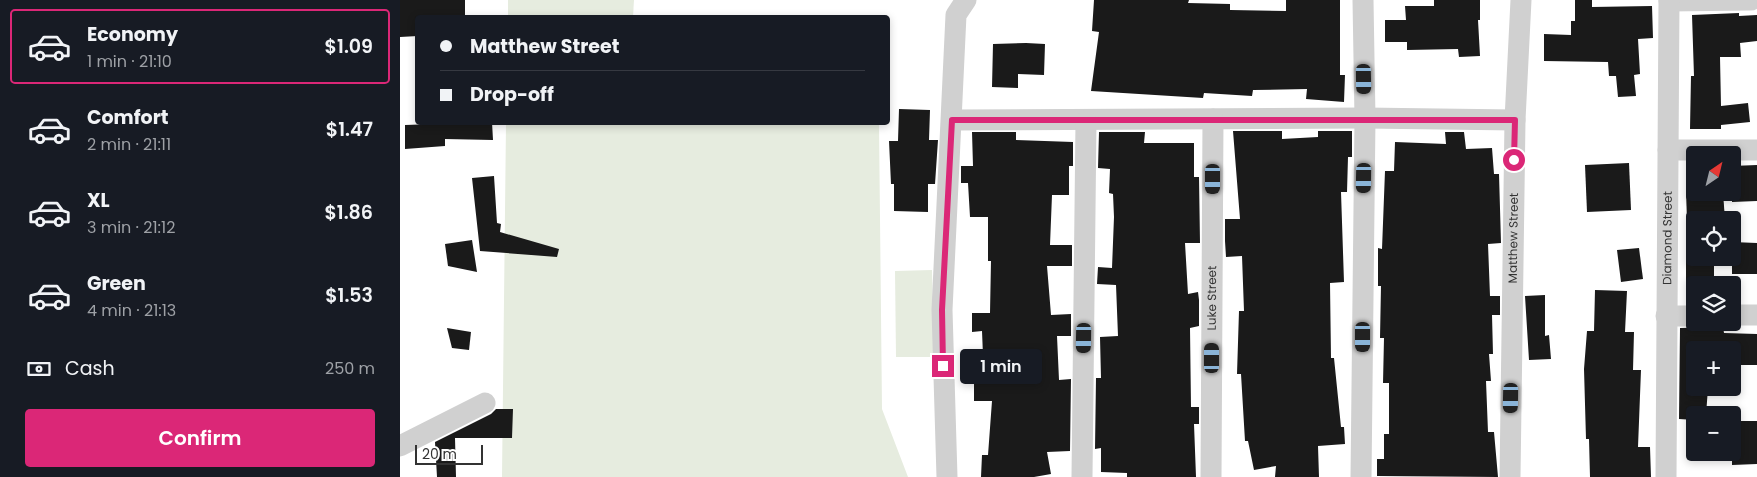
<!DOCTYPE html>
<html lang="en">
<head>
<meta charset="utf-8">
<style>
  body { margin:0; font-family:Poppins,sans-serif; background:#20242c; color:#f1f3f6; height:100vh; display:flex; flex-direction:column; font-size:19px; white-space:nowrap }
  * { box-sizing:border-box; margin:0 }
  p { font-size:16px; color:#9ea1a6 }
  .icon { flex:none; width:28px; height:28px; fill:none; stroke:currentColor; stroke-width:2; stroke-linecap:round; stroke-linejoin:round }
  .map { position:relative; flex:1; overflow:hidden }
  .drawer { display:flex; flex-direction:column; background:#171b24; width:400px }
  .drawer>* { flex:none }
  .hud { position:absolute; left:15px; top:15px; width:475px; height:110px; border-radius:5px; box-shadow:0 2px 8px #0003; display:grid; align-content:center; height:110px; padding:0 25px; background:#171b24 }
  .needle { width:32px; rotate:35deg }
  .controls { position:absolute; left:1286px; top:146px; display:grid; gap:10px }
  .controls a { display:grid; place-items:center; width:55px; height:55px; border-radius:5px; background:#171b24; box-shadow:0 2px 8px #0003; font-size:25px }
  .scale { position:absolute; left:15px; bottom:12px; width:68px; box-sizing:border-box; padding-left:5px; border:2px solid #333; border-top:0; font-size:14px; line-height:18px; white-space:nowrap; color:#333; -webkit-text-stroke:4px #fff; paint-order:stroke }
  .end { position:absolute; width:22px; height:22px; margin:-11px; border:6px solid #db2777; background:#fff; box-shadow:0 0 0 2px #fff }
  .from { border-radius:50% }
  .bubble { position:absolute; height:35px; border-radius:5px; background:#171b24; box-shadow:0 2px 8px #0003; font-size:16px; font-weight:600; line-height:35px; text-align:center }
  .car { position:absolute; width:15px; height:30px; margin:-15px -8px; border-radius:6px; box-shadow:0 0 4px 1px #0007; background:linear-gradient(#222 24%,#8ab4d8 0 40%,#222 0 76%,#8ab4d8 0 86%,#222 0) }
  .hud b { display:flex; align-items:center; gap:18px; height:48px; font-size:19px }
  .hud b+b { border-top:1px solid #363941 }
  .hud i { width:12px; height:12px; background:#f1f3f6 }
  ul { padding:9px 0 0; list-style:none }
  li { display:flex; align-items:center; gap:15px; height:75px; margin:0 10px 8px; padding:0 15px; border:2px solid transparent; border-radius:5px }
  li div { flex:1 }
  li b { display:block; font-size:19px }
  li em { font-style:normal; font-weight:600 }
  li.selected { border-color:#db2777 }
  li>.icon { width:45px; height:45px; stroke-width:1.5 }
  .pay { display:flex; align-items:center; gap:12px; height:55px; padding:0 25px; font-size:19px }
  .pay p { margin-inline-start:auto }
  .cta { display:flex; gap:10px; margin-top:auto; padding:10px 25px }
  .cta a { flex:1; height:58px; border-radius:5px; background:#db2777; color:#fff; font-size:20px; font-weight:600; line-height:58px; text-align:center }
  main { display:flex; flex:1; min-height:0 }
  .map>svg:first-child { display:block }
</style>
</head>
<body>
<main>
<section class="drawer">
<ul>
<li class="selected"><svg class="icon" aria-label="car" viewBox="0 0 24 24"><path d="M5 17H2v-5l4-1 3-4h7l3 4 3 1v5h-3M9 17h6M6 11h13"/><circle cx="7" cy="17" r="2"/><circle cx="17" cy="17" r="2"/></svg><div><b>Economy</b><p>1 min · 21:10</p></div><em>$1.09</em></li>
<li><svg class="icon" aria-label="car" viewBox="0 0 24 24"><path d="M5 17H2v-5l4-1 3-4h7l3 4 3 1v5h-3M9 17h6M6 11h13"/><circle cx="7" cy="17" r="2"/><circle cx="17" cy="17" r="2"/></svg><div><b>Comfort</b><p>2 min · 21:11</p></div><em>$1.47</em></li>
<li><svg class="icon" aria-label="car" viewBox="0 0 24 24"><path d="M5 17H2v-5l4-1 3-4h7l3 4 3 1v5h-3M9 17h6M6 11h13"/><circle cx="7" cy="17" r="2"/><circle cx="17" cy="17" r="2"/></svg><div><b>XL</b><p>3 min · 21:12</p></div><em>$1.86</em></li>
<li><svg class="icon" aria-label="car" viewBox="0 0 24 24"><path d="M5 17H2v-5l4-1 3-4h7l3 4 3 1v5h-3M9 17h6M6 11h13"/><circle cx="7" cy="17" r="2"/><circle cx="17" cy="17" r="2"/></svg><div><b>Green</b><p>4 min · 21:13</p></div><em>$1.53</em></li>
</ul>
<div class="pay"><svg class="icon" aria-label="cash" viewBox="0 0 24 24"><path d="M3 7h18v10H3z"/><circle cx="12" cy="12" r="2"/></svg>Cash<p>250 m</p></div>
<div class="cta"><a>Confirm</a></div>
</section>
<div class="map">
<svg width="1357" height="477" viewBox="0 0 1357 477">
  <rect width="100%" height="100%" fill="#fff"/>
  <g fill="#e6ecdf">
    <path d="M108 0H234L233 17H108Z"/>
    <path d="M106 123H479L482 409 508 477H102Z"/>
    <path d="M532 270 534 357H496L495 271Z"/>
  </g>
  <g fill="#1a1a1a">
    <path d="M0 0H65V18H18V36L0 37Z"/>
    <path d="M694 0H789L788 3 830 4V10L886 11V0H940V75H945L944 102 906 99 907 89 853 90 852 96 804 93 803 98 691 91 699 32 692 31Z"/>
    <path d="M1034 0H1080V20H1078L1080 56 1059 57 1058 49 1007 50V42H985V20H1006L1005 6H1034Z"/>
    <path d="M1175 0H1192V7L1252 6 1253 38 1238 39 1240 74 1234 75 1236 96 1218 97 1216 76H1209L1208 62 1144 61V34L1171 35V21H1175Z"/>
    <path d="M1339 13V16L1357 15V41L1340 43 1341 57H1320L1321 106 1348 103 1350 122 1321 125V129H1290L1291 76H1294L1292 15Z"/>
    <path d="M626 43 645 44 644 75 618 74V88L592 87 593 44Z"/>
    <path d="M499 109 530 110 529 140H538L535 184H528V212L494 211V184H491L489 141H498Z"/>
    <path d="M92 122 93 140 45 139V146L5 149V125Z"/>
    <path d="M833 131H882V139L918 137V131H952V157H948L947 192H941L944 282 930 283 931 358H934L941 427H944L945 444 918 446 919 477H875L876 466 854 470 848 441H845L841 374H837L839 311H844L842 256 826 257 825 241V219H840Z"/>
    <path d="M572 132H616V140L673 142V166H669V195H652L650 245H672V266H647L651 315 671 314V336H657L659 380 671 379 670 451 647 452 651 474 634 477H581L582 455H588L592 401H574V380H584L582 331 572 332V313H590L591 261H588V217H570L568 183H561V166H573Z"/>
    <path d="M699 132H745L744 143H794V177H799L800 243H785L788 294 798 292 799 300V326L790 328 791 407H799V424H794L796 477H727V473L701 472V448L695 449 696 378H701L700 337 718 336 716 285 697 284 698 267 712 268 714 217 713 194 709 193 710 169 698 168Z"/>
    <path d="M1045 132H1064L1066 149 1092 148 1094 174H1099L1101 243 1088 244 1090 296H1100V315H1092L1093 354H1089L1091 381H1086L1088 432H1094L1098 477 977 476V459H984V434H989V383H983L984 338H980L981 286H978V248L982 249 985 171H994L995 142 1046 144Z"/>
    <path d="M1229 163 1231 210 1187 212 1185 165Z"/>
    <path d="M1357 165V201L1332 202V166Z"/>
    <path d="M94 176 97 223 101 224 100 232 159 249 157 257 80 251 72 178Z"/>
    <path d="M1286 192H1323L1325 220H1287Z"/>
    <path d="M72 240 77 272 48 266 45 244Z"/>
    <path d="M1332 242 1357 243V274H1332Z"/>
    <path d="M1239 248 1243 279 1221 282 1217 250Z"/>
    <path d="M1286 258 1314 259V285H1286Z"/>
    <path d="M1195 290 1227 291 1225 332H1234L1233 370H1241L1238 447H1250L1251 477H1190L1189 439H1186L1184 369 1187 331H1194Z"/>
    <path d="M1145 295V336L1149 335 1151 359 1129 360 1125 296Z"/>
    <path d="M1323 327 1324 333 1357 334V365H1332V350H1295V388H1308L1306 415H1295V420L1279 419 1280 328Z"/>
    <path d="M47 328 71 332 69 350 52 348Z"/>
    <path d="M96 409H113L112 438H55L56 477H37L35 442 91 414Z"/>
    <path d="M1332 421H1357V464L1332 465Z"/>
  </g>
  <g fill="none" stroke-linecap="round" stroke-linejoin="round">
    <g stroke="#d0d0d0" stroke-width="21">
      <path d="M1269 1 1351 0"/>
      <path d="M552 120 965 118 1115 120"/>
      <path d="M1268 150H1357"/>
      <path d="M1332 315H1357"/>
      <path d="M1266 316H1295"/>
      <path d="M0 446 85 403"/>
      <path d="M547 477 542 310 556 15 566 0"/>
      <path d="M682 477 686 121"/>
      <path id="s1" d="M811 477 813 119"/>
      <path d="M961 477 965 118 963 0"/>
      <path id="s2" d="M1110 477 1115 120 1121 0"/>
      <path id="s3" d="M1266 477 1269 0"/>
    </g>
  </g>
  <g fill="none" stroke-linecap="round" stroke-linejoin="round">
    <path stroke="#db2777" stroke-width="6" d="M543 366 542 310 552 120H1115L1114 160"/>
  </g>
  <g text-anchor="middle" stroke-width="5" stroke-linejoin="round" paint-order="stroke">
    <g font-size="12" fill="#333" stroke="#fff">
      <text dy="4" stroke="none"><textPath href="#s2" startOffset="239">Matthew Street</textPath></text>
      <text dy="4" stroke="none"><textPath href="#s3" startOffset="239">Diamond Street</textPath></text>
      <text dy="4" stroke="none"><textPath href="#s1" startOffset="179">Luke Street</textPath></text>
    </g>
  </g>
</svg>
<div class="controls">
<a><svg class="needle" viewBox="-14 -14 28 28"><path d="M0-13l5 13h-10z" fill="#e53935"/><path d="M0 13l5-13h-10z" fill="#9ea1a6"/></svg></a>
<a><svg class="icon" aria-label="locate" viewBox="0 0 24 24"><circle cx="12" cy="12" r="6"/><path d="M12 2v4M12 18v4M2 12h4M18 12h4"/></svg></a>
<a><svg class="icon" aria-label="layers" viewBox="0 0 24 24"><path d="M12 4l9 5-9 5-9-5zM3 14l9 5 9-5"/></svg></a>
<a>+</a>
<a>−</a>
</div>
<div class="scale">20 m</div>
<i class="end from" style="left:1114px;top:160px"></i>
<i class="end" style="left:543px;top:366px"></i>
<div class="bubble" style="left:560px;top:349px;width:82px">1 min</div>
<i class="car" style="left:964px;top:79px;rotate:179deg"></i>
<i class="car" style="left:964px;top:178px;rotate:181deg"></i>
<i class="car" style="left:813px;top:179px;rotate:180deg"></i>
<i class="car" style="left:963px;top:337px;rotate:180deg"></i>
<i class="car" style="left:684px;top:338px;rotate:181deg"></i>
<i class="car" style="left:812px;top:358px;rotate:0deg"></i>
<i class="car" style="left:1111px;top:398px;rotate:181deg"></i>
<div class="hud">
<b><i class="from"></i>Matthew Street</b>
<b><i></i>Drop-off</b>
</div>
</div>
</main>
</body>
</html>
